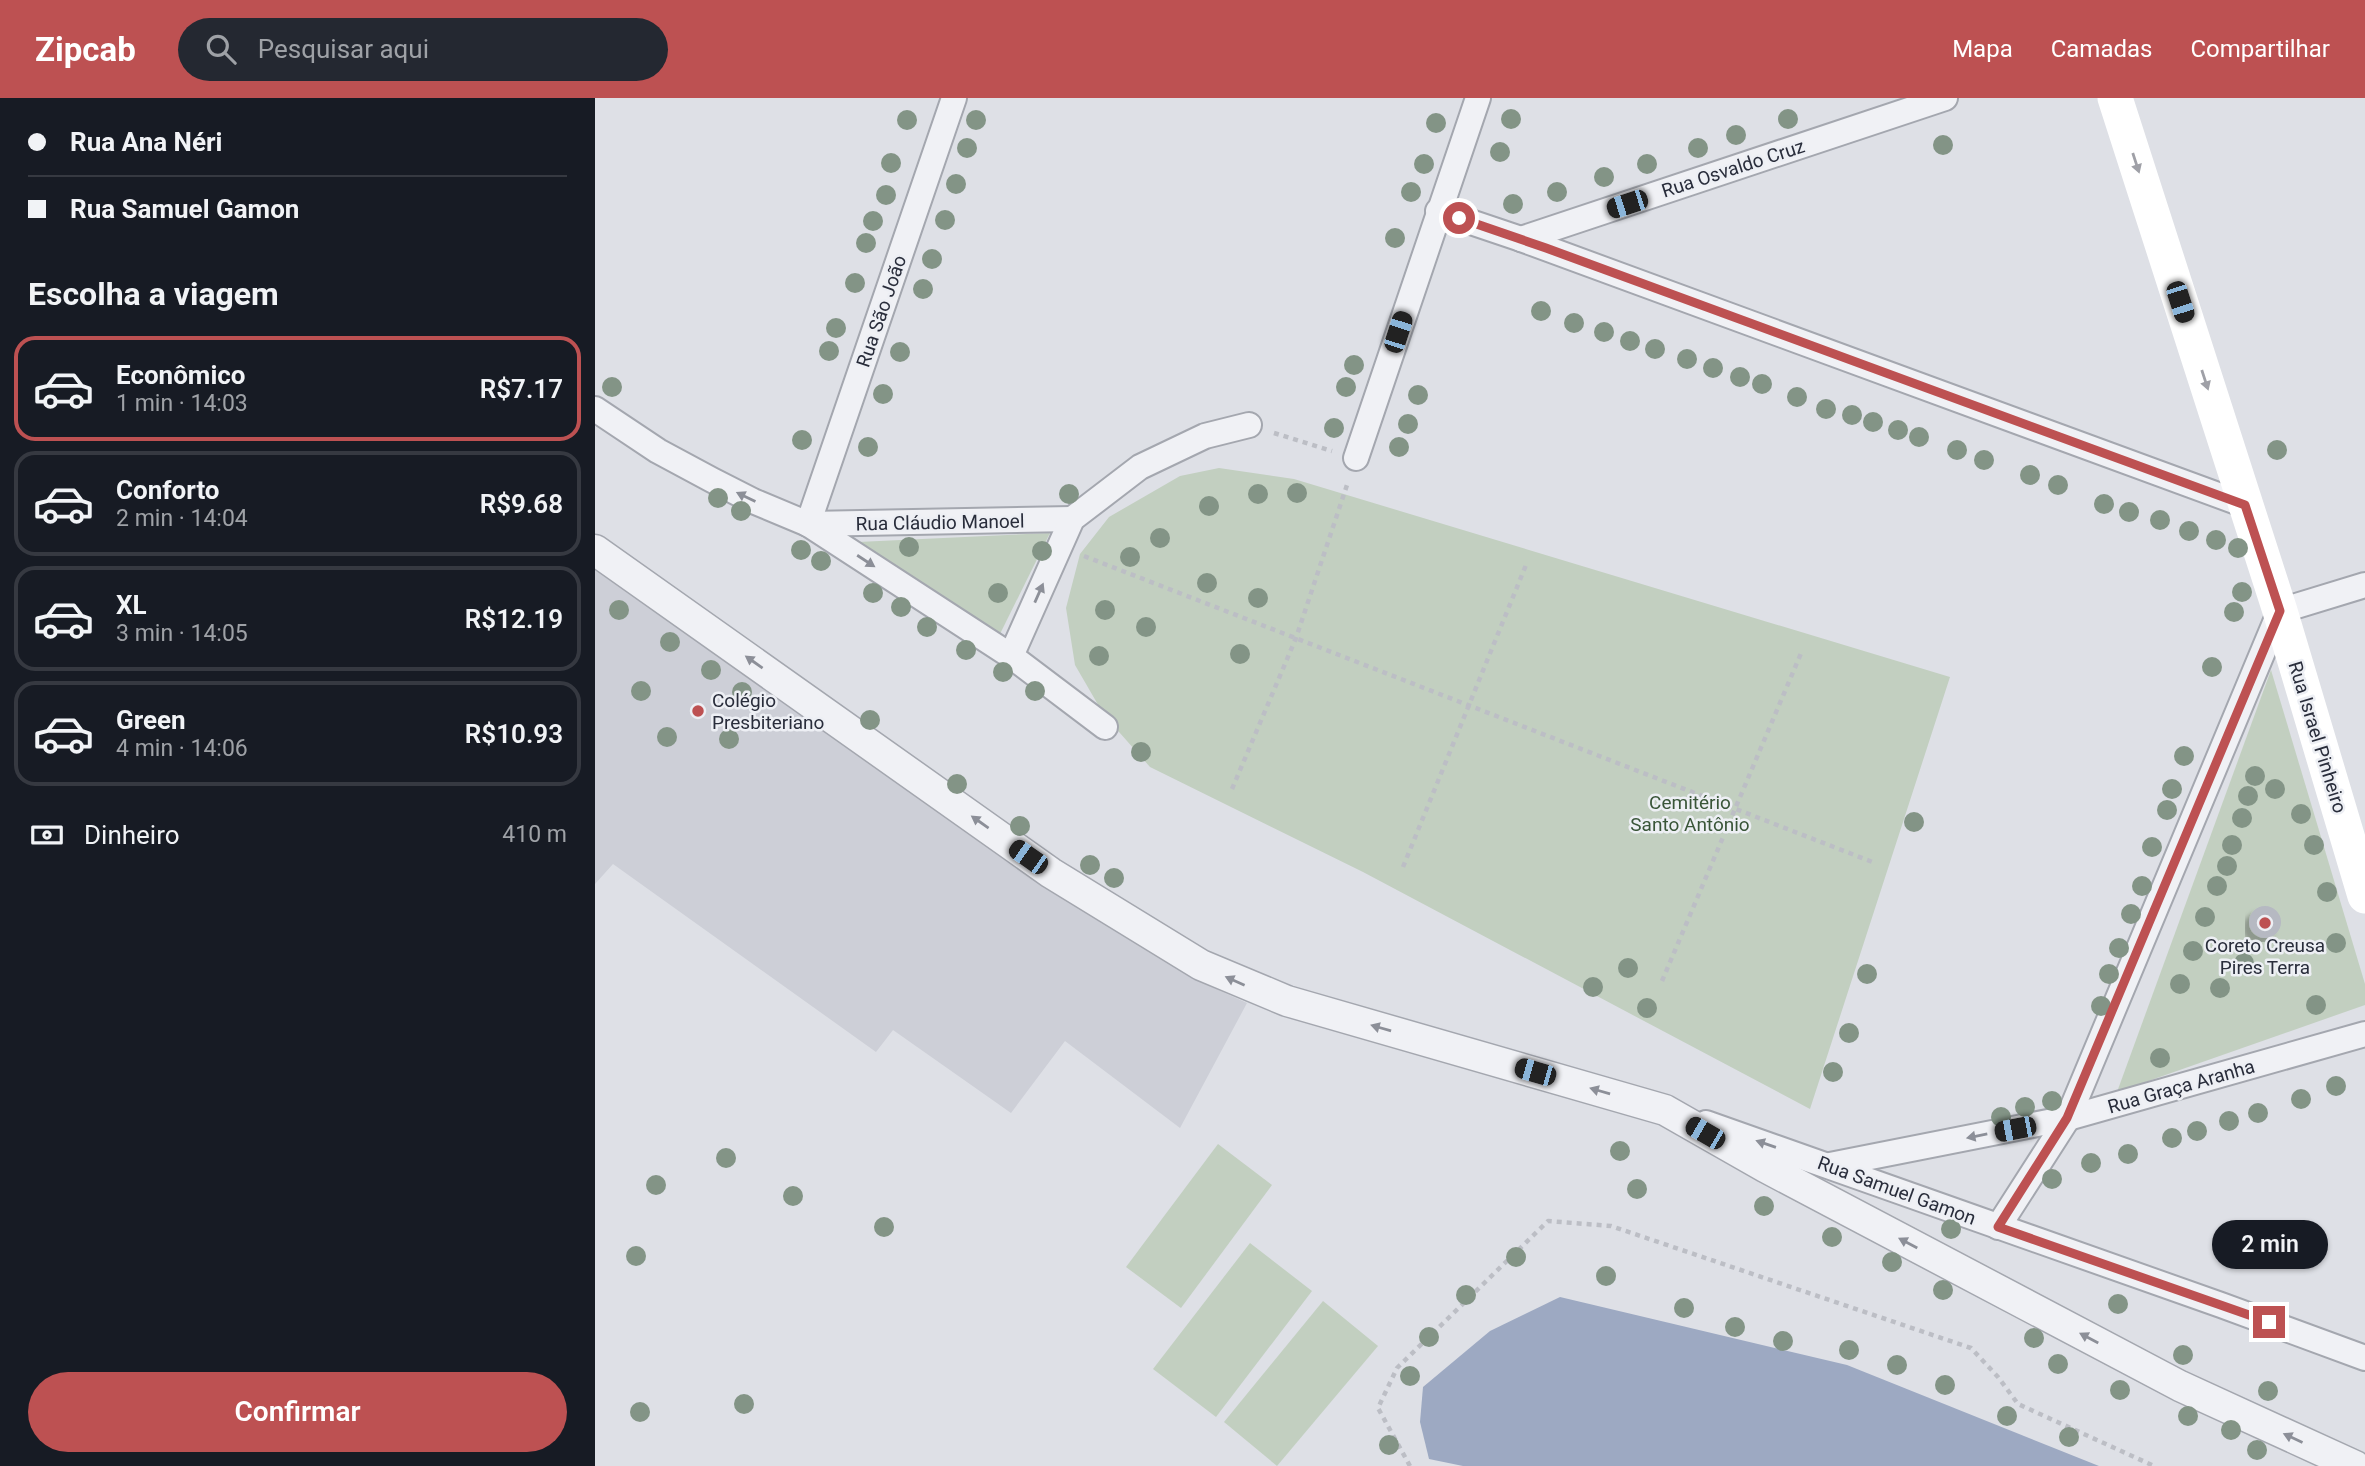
<!DOCTYPE html>
<html lang="pt">
<head>
<meta charset="utf-8">
<style>
  body { margin:0; font-family:Roboto,sans-serif; background:#242831; color:#f1f3f6; height:100vh; display:flex; flex-direction:column; font-size:26px; white-space:nowrap }
  * { box-sizing:border-box; margin:0 }
  p { font-size:23px; color:#9ea1a6 }
  .icon { flex:none; width:38px; height:38px; fill:none; stroke:currentColor; stroke-width:2; stroke-linecap:round; stroke-linejoin:round }
  .map { position:relative; flex:1; overflow:hidden }
  .sheet { display:flex; flex-direction:column; background:#171b24; width:595px }
  .sheet>* { flex:none }
  .hud { display:grid; align-content:center; height:154px; padding:0 28px; background:#171b24 }
  .end { position:absolute; width:32px; height:32px; margin:-16px; border:9px solid #bd5152; background:#fff; box-shadow:0 0 0 4px #fff }
  .from { border-radius:50% }
  .bubble { position:absolute; height:49px; border-radius:24px; background:#171b24; box-shadow:0 2px 5px #0004; font-size:23px; font-weight:600; line-height:49px; text-align:center }
  .car { position:absolute; width:21px; height:42px; margin:-21px -10px; border-radius:9px; box-shadow:0 0 5px 2px #0007; background:linear-gradient(#222 24%,#8ab4d8 0 40%,#222 0 76%,#8ab4d8 0 86%,#222 0) }
  .hud b { display:flex; align-items:center; gap:24px; height:66px; font-size:26px }
  .hud b+b { border-top:2px solid #363941 }
  .hud i { width:18px; height:18px; background:#f1f3f6 }
  ul { padding:0; list-style:none }
  li { display:flex; align-items:center; gap:21px; height:105px; margin:0 14px 10px; padding:0 14px; border:4px solid #363941; border-radius:21px }
  li div { flex:1 }
  li b { display:block; font-size:26px }
  li em { font-style:normal; font-weight:600 }
  li.active { border-color:#bd5152 }
  li>.icon { width:63px; height:63px; stroke-width:1.5 }
  h2 { padding:0 28px; font-size:32px; line-height:84px }
  .pay { display:flex; align-items:center; gap:18px; height:77px; padding:0 28px; font-size:26px }
  .pay p { margin-inline-start:auto }
  .cta { display:flex; gap:14px; margin-top:auto; padding:14px 28px }
  .cta a { flex:1; height:80px; border-radius:42px; background:#bd5152; color:#fff; font-size:28px; font-weight:600; line-height:80px; text-align:center }
  header { display:flex; align-items:center; gap:42px; box-sizing:border-box; height:98px; padding:0 35px; background:#bd5152; color:#fff }
  header strong { font-size:33px }
  nav { display:flex; gap:38px; margin-inline-start:auto; font-size:24px }
  .search { width:490px; height:63px; background:#242831; display:flex; align-items:center; gap:18px; box-sizing:border-box; padding:0 24px; border-radius:38px; color:#9ea1a6; font-size:26px }
  main { display:flex; flex:1; min-height:0 }
  .map>svg:first-child { display:block }
</style>
</head>
<body>
<header>
<strong>Zipcab</strong>
<div class="search"><svg class="icon" aria-label="search" viewBox="0 0 24 24"><circle cx="10" cy="10" r="6"/><path d="M15 15l6 6"/></svg>Pesquisar aqui</div>
<nav><a>Mapa</a><a>Camadas</a><a>Compartilhar</a></nav>
</header>
<main>
<section class="sheet">
<div class="hud">
<b><i class="from"></i>Rua Ana Néri</b>
<b><i></i>Rua Samuel Gamon</b>
</div>
<h2>Escolha a viagem</h2>
<ul>
<li class="active"><svg class="icon" aria-label="car" viewBox="0 0 24 24"><path d="M5 17H2v-5l4-1 3-4h7l3 4 3 1v5h-3M9 17h6M6 11h13"/><circle cx="7" cy="17" r="2"/><circle cx="17" cy="17" r="2"/></svg><div><b>Econômico</b><p>1 min · 14:03</p></div><em>R$7.17</em></li>
<li><svg class="icon" aria-label="car" viewBox="0 0 24 24"><path d="M5 17H2v-5l4-1 3-4h7l3 4 3 1v5h-3M9 17h6M6 11h13"/><circle cx="7" cy="17" r="2"/><circle cx="17" cy="17" r="2"/></svg><div><b>Conforto</b><p>2 min · 14:04</p></div><em>R$9.68</em></li>
<li><svg class="icon" aria-label="car" viewBox="0 0 24 24"><path d="M5 17H2v-5l4-1 3-4h7l3 4 3 1v5h-3M9 17h6M6 11h13"/><circle cx="7" cy="17" r="2"/><circle cx="17" cy="17" r="2"/></svg><div><b>XL</b><p>3 min · 14:05</p></div><em>R$12.19</em></li>
<li><svg class="icon" aria-label="car" viewBox="0 0 24 24"><path d="M5 17H2v-5l4-1 3-4h7l3 4 3 1v5h-3M9 17h6M6 11h13"/><circle cx="7" cy="17" r="2"/><circle cx="17" cy="17" r="2"/></svg><div><b>Green</b><p>4 min · 14:06</p></div><em>R$10.93</em></li>
</ul>
<div class="pay"><svg class="icon" aria-label="cash" viewBox="0 0 24 24"><path d="M3 7h18v10H3z"/><circle cx="12" cy="12" r="2"/></svg>Dinheiro<p>410 m</p></div>
<div class="cta"><a>Confirmar</a></div>
</section>
<div class="map">
<svg width="1770" height="1368" viewBox="0 0 1770 1368">
  <defs>
    <filter id="shadow"><feDropShadow dx="-6" dy="6" stdDeviation="2" flood-color="#0004"/></filter>
  </defs>
  <rect width="100%" height="100%" fill="#dee0e6"/>
  <path fill="#cdcfd7" d="M0 469 412 758 610 886 652 905 585 1030 470 943 416 1015 298 932 281 954 18 766 0 786Z"/>
  <g fill="#c2cfc0">
    <path d="M624 370 699 381 1355 579 1215 1011 768 774 555 669 509 617 480 567 471 510 485 456 514 419 585 378Z"/>
    <path d="M455 435 403 540 263 444Z"/>
    <path d="M1676 572 1770 886V907L1522 994Z"/>
    <path d="M623 1046 677 1087 586 1210 531 1169Z"/>
    <path d="M655 1145 717 1193 621 1319 558 1271Z"/>
    <path d="M728 1203 783 1248 682 1368 629 1324Z"/>
  </g>
  <path fill="#9da9c2" d="M965 1199 1252 1267 1504 1368H868L834 1361 825 1324 828 1289 895 1233Z"/>
  <circle fill="#b6b9c2" filter="url(#shadow)" cx="1670" cy="824" r="16"/>
  <g fill="none" stroke-linecap="round" stroke-linejoin="round">
    <g stroke="#a4a7af" stroke-width="28">
      <g id="minor">
        <path d="M843 113 926 141 1650 407"/>
        <path d="M926 141 1350 0"/>
        <path d="M0 311 63 353 117 382 158 403 213 426 416 558 510 629"/>
        <path d="M761 360 883 0"/>
        <path d="M213 426 359 0"/>
        <path d="M213 426 477 421"/>
        <path d="M416 558 477 421 545 369 610 338 654 327"/>
        <path d="M1111 1025 1626 1207 1770 1260"/>
        <path d="M1235 1067 1473 1020 1770 936"/>
        <path d="M1403 1129 1473 1020 1685 513 1770 487"/>
      </g>
    </g>
    <g stroke="#a4a7af" stroke-width="33">
      <path id="tertiary" d="M0 452 456 775 606 867 692 903 1070 1012 1170 1069 1585 1288 1760 1368"/>
    </g>
    <g stroke="#bcbec5" stroke-width="4.5" stroke-dasharray="5 5" stroke-linecap="butt">
      <path d="M679 335 737 353"/>
      <path d="M489 458 1280 765"/>
      <path d="M637 691 701 540 753 384"/>
      <path d="M808 769 931 467"/>
      <path d="M1067 883 1207 553"/>
      <path d="M815 1368 783 1310 802 1270 953 1123 1016 1128 1376 1250 1403 1279 1423 1306 1559 1368"/>
    </g>
    <use href="#minor" stroke="#f0f1f5" stroke-width="24"/>
    <use href="#tertiary" stroke="#f0f1f5" stroke-width="30"/>
    <path stroke="#fff" stroke-width="35" d="M1520 0 1685 513 1770 798"/>
  </g>
  <g fill="#839486">
    <circle cx="916" cy="21" r="10"/>
    <circle cx="1193" cy="21" r="10"/>
    <circle cx="312" cy="22" r="10"/>
    <circle cx="381" cy="22" r="10"/>
    <circle cx="841" cy="25" r="10"/>
    <circle cx="1141" cy="37" r="10"/>
    <circle cx="1348" cy="47" r="10"/>
    <circle cx="372" cy="50" r="10"/>
    <circle cx="1103" cy="50" r="10"/>
    <circle cx="905" cy="54" r="10"/>
    <circle cx="296" cy="65" r="10"/>
    <circle cx="829" cy="66" r="10"/>
    <circle cx="1052" cy="66" r="10"/>
    <circle cx="1009" cy="79" r="10"/>
    <circle cx="361" cy="86" r="10"/>
    <circle cx="816" cy="94" r="10"/>
    <circle cx="962" cy="94" r="10"/>
    <circle cx="291" cy="97" r="10"/>
    <circle cx="918" cy="106" r="10"/>
    <circle cx="350" cy="122" r="10"/>
    <circle cx="278" cy="123" r="10"/>
    <circle cx="800" cy="140" r="10"/>
    <circle cx="271" cy="145" r="10"/>
    <circle cx="337" cy="161" r="10"/>
    <circle cx="260" cy="185" r="10"/>
    <circle cx="328" cy="191" r="10"/>
    <circle cx="946" cy="213" r="10"/>
    <circle cx="979" cy="225" r="10"/>
    <circle cx="241" cy="230" r="10"/>
    <circle cx="1009" cy="234" r="10"/>
    <circle cx="1035" cy="243" r="10"/>
    <circle cx="1060" cy="251" r="10"/>
    <circle cx="234" cy="253" r="10"/>
    <circle cx="305" cy="254" r="10"/>
    <circle cx="1092" cy="261" r="10"/>
    <circle cx="759" cy="267" r="10"/>
    <circle cx="1118" cy="270" r="10"/>
    <circle cx="1145" cy="279" r="10"/>
    <circle cx="1167" cy="286" r="10"/>
    <circle cx="17" cy="289" r="10"/>
    <circle cx="751" cy="289" r="10"/>
    <circle cx="288" cy="296" r="10"/>
    <circle cx="823" cy="297" r="10"/>
    <circle cx="1202" cy="299" r="10"/>
    <circle cx="1231" cy="311" r="10"/>
    <circle cx="1257" cy="317" r="10"/>
    <circle cx="1278" cy="324" r="10"/>
    <circle cx="813" cy="326" r="10"/>
    <circle cx="739" cy="330" r="10"/>
    <circle cx="1303" cy="332" r="10"/>
    <circle cx="1324" cy="339" r="10"/>
    <circle cx="207" cy="342" r="10"/>
    <circle cx="273" cy="349" r="10"/>
    <circle cx="804" cy="349" r="10"/>
    <circle cx="1362" cy="352" r="10"/>
    <circle cx="1682" cy="352" r="10"/>
    <circle cx="1389" cy="362" r="10"/>
    <circle cx="1435" cy="377" r="10"/>
    <circle cx="1463" cy="387" r="10"/>
    <circle cx="702" cy="395" r="10"/>
    <circle cx="474" cy="396" r="10"/>
    <circle cx="663" cy="396" r="10"/>
    <circle cx="123" cy="400" r="10"/>
    <circle cx="1509" cy="406" r="10"/>
    <circle cx="614" cy="408" r="10"/>
    <circle cx="146" cy="413" r="10"/>
    <circle cx="1534" cy="414" r="10"/>
    <circle cx="1565" cy="422" r="10"/>
    <circle cx="1594" cy="433" r="10"/>
    <circle cx="565" cy="440" r="10"/>
    <circle cx="1621" cy="442" r="10"/>
    <circle cx="314" cy="449" r="10"/>
    <circle cx="1643" cy="450" r="10"/>
    <circle cx="206" cy="452" r="10"/>
    <circle cx="447" cy="453" r="10"/>
    <circle cx="535" cy="459" r="10"/>
    <circle cx="226" cy="463" r="10"/>
    <circle cx="612" cy="485" r="10"/>
    <circle cx="1647" cy="494" r="10"/>
    <circle cx="278" cy="495" r="10"/>
    <circle cx="403" cy="495" r="10"/>
    <circle cx="663" cy="500" r="10"/>
    <circle cx="306" cy="509" r="10"/>
    <circle cx="24" cy="512" r="10"/>
    <circle cx="510" cy="512" r="10"/>
    <circle cx="1639" cy="514" r="10"/>
    <circle cx="332" cy="529" r="10"/>
    <circle cx="551" cy="529" r="10"/>
    <circle cx="75" cy="544" r="10"/>
    <circle cx="371" cy="552" r="10"/>
    <circle cx="645" cy="556" r="10"/>
    <circle cx="504" cy="558" r="10"/>
    <circle cx="1617" cy="569" r="10"/>
    <circle cx="116" cy="572" r="10"/>
    <circle cx="408" cy="574" r="10"/>
    <circle cx="46" cy="593" r="10"/>
    <circle cx="440" cy="593" r="10"/>
    <circle cx="147" cy="594" r="10"/>
    <circle cx="275" cy="622" r="10"/>
    <circle cx="72" cy="639" r="10"/>
    <circle cx="134" cy="641" r="10"/>
    <circle cx="546" cy="654" r="10"/>
    <circle cx="1589" cy="658" r="10"/>
    <circle cx="1660" cy="678" r="10"/>
    <circle cx="362" cy="686" r="10"/>
    <circle cx="1577" cy="691" r="10"/>
    <circle cx="1680" cy="691" r="10"/>
    <circle cx="1653" cy="698" r="10"/>
    <circle cx="1572" cy="712" r="10"/>
    <circle cx="1706" cy="716" r="10"/>
    <circle cx="1647" cy="720" r="10"/>
    <circle cx="1319" cy="724" r="10"/>
    <circle cx="425" cy="728" r="10"/>
    <circle cx="1637" cy="747" r="10"/>
    <circle cx="1719" cy="747" r="10"/>
    <circle cx="1557" cy="749" r="10"/>
    <circle cx="495" cy="767" r="10"/>
    <circle cx="1632" cy="768" r="10"/>
    <circle cx="519" cy="780" r="10"/>
    <circle cx="1547" cy="788" r="10"/>
    <circle cx="1622" cy="788" r="10"/>
    <circle cx="1732" cy="794" r="10"/>
    <circle cx="1536" cy="816" r="10"/>
    <circle cx="1610" cy="819" r="10"/>
    <circle cx="1741" cy="845" r="10"/>
    <circle cx="1524" cy="850" r="10"/>
    <circle cx="1598" cy="853" r="10"/>
    <circle cx="1649" cy="865" r="10"/>
    <circle cx="1033" cy="870" r="10"/>
    <circle cx="1272" cy="876" r="10"/>
    <circle cx="1514" cy="876" r="10"/>
    <circle cx="1585" cy="886" r="10"/>
    <circle cx="998" cy="889" r="10"/>
    <circle cx="1625" cy="890" r="10"/>
    <circle cx="1721" cy="907" r="10"/>
    <circle cx="1506" cy="908" r="10"/>
    <circle cx="1052" cy="910" r="10"/>
    <circle cx="1254" cy="935" r="10"/>
    <circle cx="1565" cy="960" r="10"/>
    <circle cx="1238" cy="974" r="10"/>
    <circle cx="1741" cy="988" r="10"/>
    <circle cx="1706" cy="1001" r="10"/>
    <circle cx="1457" cy="1003" r="10"/>
    <circle cx="1430" cy="1009" r="10"/>
    <circle cx="1663" cy="1015" r="10"/>
    <circle cx="1406" cy="1019" r="10"/>
    <circle cx="1634" cy="1023" r="10"/>
    <circle cx="1602" cy="1033" r="10"/>
    <circle cx="1577" cy="1040" r="10"/>
    <circle cx="1025" cy="1053" r="10"/>
    <circle cx="1533" cy="1056" r="10"/>
    <circle cx="131" cy="1060" r="10"/>
    <circle cx="1496" cy="1065" r="10"/>
    <circle cx="1457" cy="1081" r="10"/>
    <circle cx="61" cy="1087" r="10"/>
    <circle cx="1042" cy="1091" r="10"/>
    <circle cx="198" cy="1098" r="10"/>
    <circle cx="1169" cy="1108" r="10"/>
    <circle cx="289" cy="1129" r="10"/>
    <circle cx="1356" cy="1131" r="10"/>
    <circle cx="1237" cy="1139" r="10"/>
    <circle cx="41" cy="1158" r="10"/>
    <circle cx="921" cy="1159" r="10"/>
    <circle cx="1297" cy="1164" r="10"/>
    <circle cx="1011" cy="1178" r="10"/>
    <circle cx="1348" cy="1192" r="10"/>
    <circle cx="871" cy="1197" r="10"/>
    <circle cx="1523" cy="1206" r="10"/>
    <circle cx="1089" cy="1210" r="10"/>
    <circle cx="1140" cy="1229" r="10"/>
    <circle cx="834" cy="1239" r="10"/>
    <circle cx="1439" cy="1240" r="10"/>
    <circle cx="1188" cy="1243" r="10"/>
    <circle cx="1254" cy="1252" r="10"/>
    <circle cx="1588" cy="1257" r="10"/>
    <circle cx="1463" cy="1266" r="10"/>
    <circle cx="1302" cy="1267" r="10"/>
    <circle cx="815" cy="1278" r="10"/>
    <circle cx="1350" cy="1287" r="10"/>
    <circle cx="1525" cy="1292" r="10"/>
    <circle cx="1673" cy="1293" r="10"/>
    <circle cx="149" cy="1306" r="10"/>
    <circle cx="45" cy="1314" r="10"/>
    <circle cx="1412" cy="1318" r="10"/>
    <circle cx="1593" cy="1318" r="10"/>
    <circle cx="1636" cy="1332" r="10"/>
    <circle cx="1474" cy="1339" r="10"/>
    <circle cx="794" cy="1347" r="10"/>
    <circle cx="1662" cy="1352" r="10"/>
  </g>
  <defs><path id="oneway-solid" d="M-6-.8H1V-3.2L6.5 0L1 3.2V.8H-6Z" transform="scale(1.75)"/></defs>
  <g fill="#9fa0a7">
    <use href="#oneway-solid" transform="translate(1541 65) rotate(72)"/>
    <use href="#oneway-solid" transform="translate(1610 282) rotate(72)"/>
  </g>
  <g fill="#8c8f98">
    <use href="#oneway-solid" transform="translate(151 399) rotate(-154)"/>
    <use href="#oneway-solid" transform="translate(271 463) rotate(33)"/>
    <use href="#oneway-solid" transform="translate(444 495) rotate(-66)"/>
    <use href="#oneway-solid" transform="translate(159 564) rotate(-145)"/>
    <use href="#oneway-solid" transform="translate(385 724) rotate(-145)"/>
    <use href="#oneway-solid" transform="translate(640 883) rotate(-156)"/>
    <use href="#oneway-solid" transform="translate(786 930) rotate(-164)"/>
    <use href="#oneway-solid" transform="translate(1005 993) rotate(-164)"/>
    <use href="#oneway-solid" transform="translate(1382 1038) rotate(169)"/>
    <use href="#oneway-solid" transform="translate(1171 1046) rotate(-161)"/>
    <use href="#oneway-solid" transform="translate(1313 1145) rotate(-152)"/>
    <use href="#oneway-solid" transform="translate(1494 1240) rotate(-152)"/>
    <use href="#oneway-solid" transform="translate(1698 1340) rotate(-155)"/>
  </g>
  <g fill="none" stroke-linecap="round" stroke-linejoin="round">
    <path stroke="#bd5152" stroke-width="9" d="M864 120 951 150 1650 407 1685 513 1472 1020 1403 1129 1674 1224"/>
  </g>
  <g fill="#bd5152" stroke="#edeff4" stroke-width="2.5">
    <circle cx="103" cy="613" r="7"/>
    <circle cx="1670" cy="825" r="7"/>
  </g>
  <g text-anchor="middle" stroke-width="5" stroke-linejoin="round" paint-order="stroke">
    <g font-size="19" fill="#292d3b" stroke="#edeff4">
      <text transform="translate(1138 70) rotate(-18)" y="7">Rua Osvaldo Cruz</text>
      <text transform="translate(286 213) rotate(-71)" y="7">Rua São João</text>
      <text transform="translate(345 424) rotate(-1)" y="7">Rua Cláudio Manoel</text>
      <text transform="translate(1723 639) rotate(73)" y="7">Rua Israel Pinheiro</text>
      <text transform="translate(1586 988) rotate(-16)" y="7">Rua Graça Aranha</text>
      <text transform="translate(1302 1092) rotate(20)" y="7">Rua Samuel Gamon</text>
    </g>
    <g font-size="19" fill="#292d3b" stroke="#edeff4" text-anchor="start">
      <text x="117" y="609">Colégio<tspan x="117" dy="22">Presbiteriano</tspan></text>
      <text x="1670" y="854" text-anchor="middle">Coreto Creusa<tspan x="1670" dy="22">Pires Terra</tspan></text>
    </g>
    <g font-size="19" fill="#395538" stroke="#edeff4">
      <text x="1095" y="711">Cemitério<tspan x="1095" dy="22">Santo Antônio</tspan></text>
    </g>
  </g>
</svg>
<i class="end from" style="left:864px;top:120px"></i>
<i class="end" style="left:1674px;top:1224px"></i>
<div class="bubble" style="left:1617px;top:1122px;width:116px">2 min</div>
<i class="car" style="left:1032px;top:106px;rotate:252deg"></i>
<i class="car" style="left:1585px;top:204px;rotate:162deg"></i>
<i class="car" style="left:803px;top:234px;rotate:18deg"></i>
<i class="car" style="left:433px;top:759px;rotate:305deg"></i>
<i class="car" style="left:940px;top:974px;rotate:286deg"></i>
<i class="car" style="left:1420px;top:1031px;rotate:259deg"></i>
<i class="car" style="left:1110px;top:1035px;rotate:300deg"></i>
</div>
</main>
</body>
</html>
